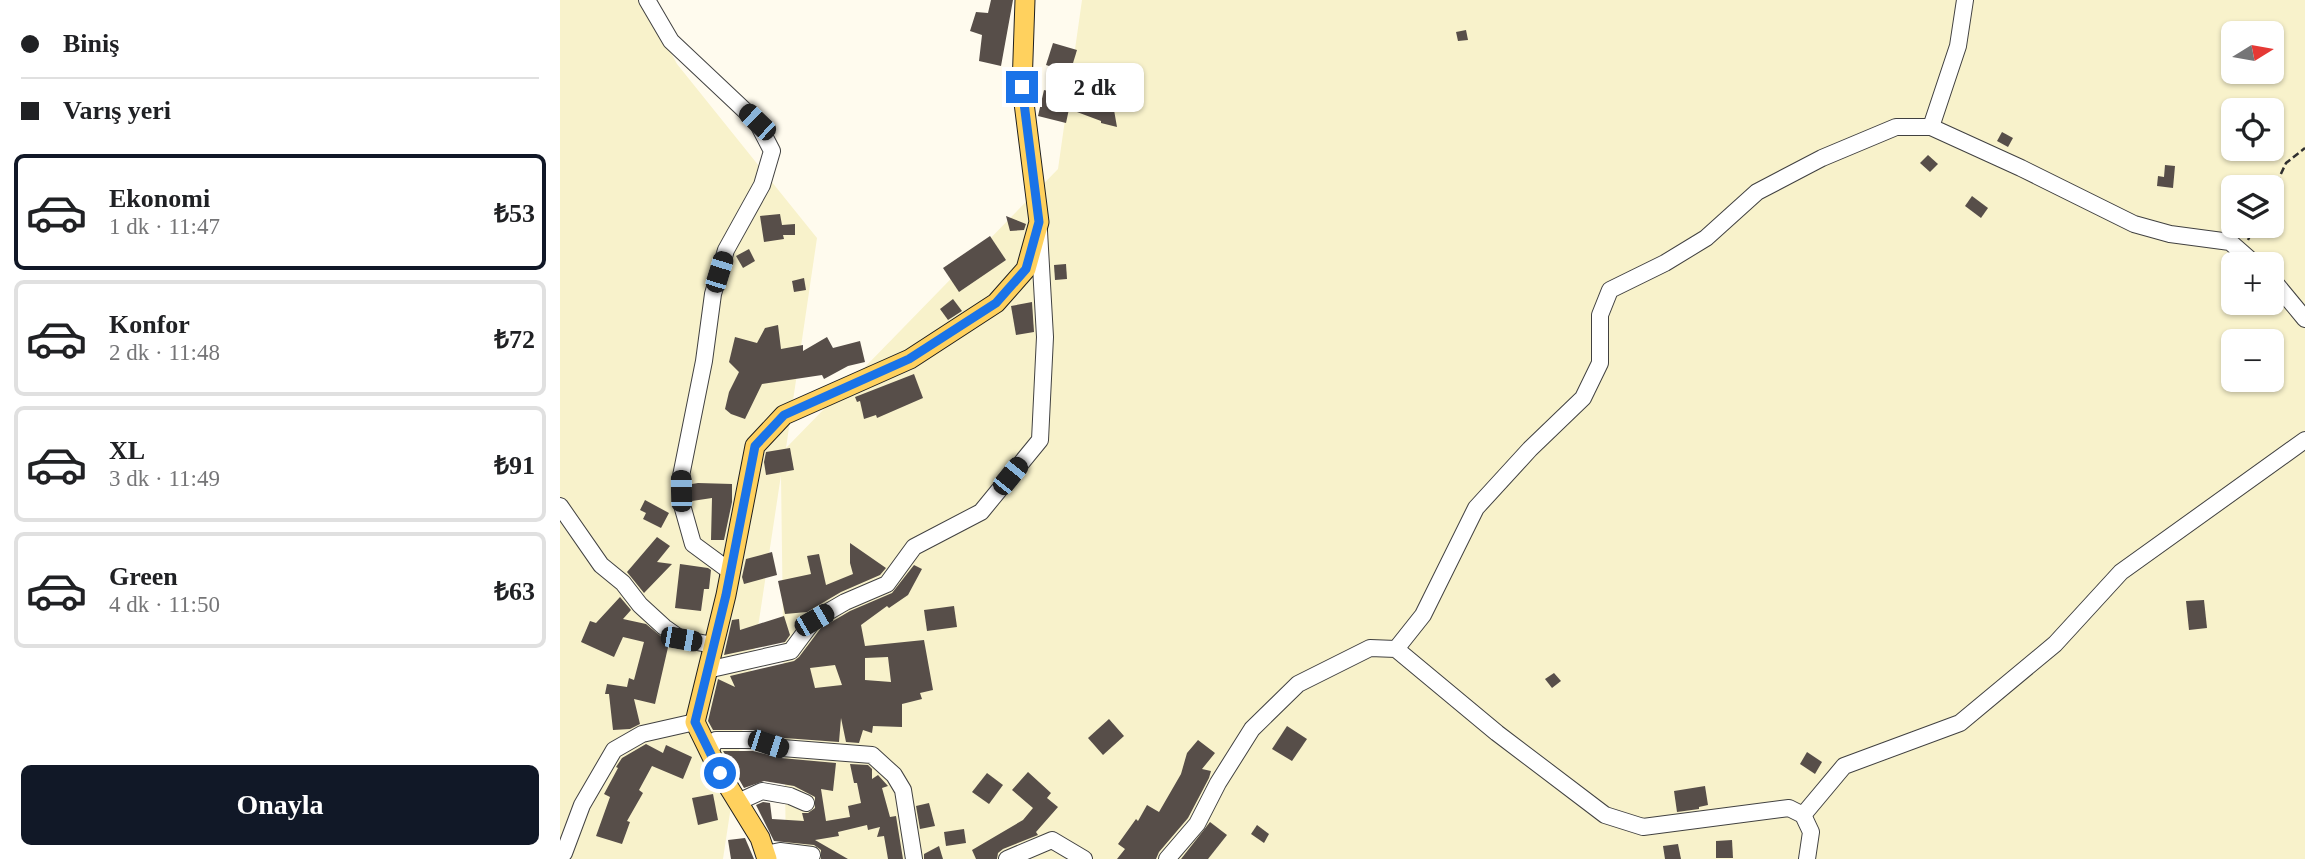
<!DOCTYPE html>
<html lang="tr">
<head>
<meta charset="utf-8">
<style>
  body { margin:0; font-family:"Times New Roman",serif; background:#f6f6f6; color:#202124; height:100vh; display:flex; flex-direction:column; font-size:26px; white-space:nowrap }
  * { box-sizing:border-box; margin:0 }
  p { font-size:23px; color:#757577 }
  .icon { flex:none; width:38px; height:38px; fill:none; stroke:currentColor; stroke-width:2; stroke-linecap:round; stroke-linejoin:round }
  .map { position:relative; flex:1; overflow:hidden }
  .side { display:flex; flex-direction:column; background:#fff; width:560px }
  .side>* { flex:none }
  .banner { display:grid; align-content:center; height:154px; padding:0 21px; background:#fff }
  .needle { width:46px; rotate:79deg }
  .buttons { position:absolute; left:1661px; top:21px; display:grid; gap:14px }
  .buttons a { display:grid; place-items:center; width:63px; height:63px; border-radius:10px; background:#fff; box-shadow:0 2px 5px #0004; font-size:35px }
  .end { position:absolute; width:32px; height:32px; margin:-16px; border:9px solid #1a73e8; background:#fff; box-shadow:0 0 0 4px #fff }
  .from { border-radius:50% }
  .bubble { position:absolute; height:49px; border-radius:10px; background:#fff; box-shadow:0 2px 5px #0004; font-size:23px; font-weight:700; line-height:49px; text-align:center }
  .car { position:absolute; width:21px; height:42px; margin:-21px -10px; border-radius:9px; box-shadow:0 0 5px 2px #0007; background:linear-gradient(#222 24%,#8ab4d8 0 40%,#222 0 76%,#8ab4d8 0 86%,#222 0) }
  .banner b { display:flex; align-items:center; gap:24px; height:66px; font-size:26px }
  .banner b+b { border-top:2px solid #e0e0e0 }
  .banner i { width:18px; height:18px; background:#202124 }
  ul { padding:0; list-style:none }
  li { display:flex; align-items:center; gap:21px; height:116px; margin:0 14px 10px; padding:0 7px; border:4px solid #e0e0e0; border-radius:10px }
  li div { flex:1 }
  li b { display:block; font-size:26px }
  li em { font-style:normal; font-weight:700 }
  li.active { border-color:#111827 }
  li>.icon { width:63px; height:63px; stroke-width:1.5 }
  .action { display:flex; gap:14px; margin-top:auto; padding:14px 21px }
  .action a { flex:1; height:80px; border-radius:10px; background:#111827; color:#fff; font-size:28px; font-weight:700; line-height:80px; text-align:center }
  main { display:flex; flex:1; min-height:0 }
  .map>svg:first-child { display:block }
</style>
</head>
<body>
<main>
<section class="side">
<div class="banner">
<b><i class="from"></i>Biniş</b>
<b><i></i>Varış yeri</b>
</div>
<ul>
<li class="active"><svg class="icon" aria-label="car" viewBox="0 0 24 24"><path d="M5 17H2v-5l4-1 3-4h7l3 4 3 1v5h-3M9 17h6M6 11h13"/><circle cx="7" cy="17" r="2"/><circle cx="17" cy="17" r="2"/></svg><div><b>Ekonomi</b><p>1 dk · 11:47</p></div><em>₺53</em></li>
<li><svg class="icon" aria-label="car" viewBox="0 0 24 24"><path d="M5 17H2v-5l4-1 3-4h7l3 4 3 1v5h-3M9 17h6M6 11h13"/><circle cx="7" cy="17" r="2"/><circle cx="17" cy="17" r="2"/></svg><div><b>Konfor</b><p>2 dk · 11:48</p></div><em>₺72</em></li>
<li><svg class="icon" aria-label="car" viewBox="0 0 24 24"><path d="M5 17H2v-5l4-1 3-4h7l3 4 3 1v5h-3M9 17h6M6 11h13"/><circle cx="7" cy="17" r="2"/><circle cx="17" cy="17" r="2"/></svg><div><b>XL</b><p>3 dk · 11:49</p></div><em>₺91</em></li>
<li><svg class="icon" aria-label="car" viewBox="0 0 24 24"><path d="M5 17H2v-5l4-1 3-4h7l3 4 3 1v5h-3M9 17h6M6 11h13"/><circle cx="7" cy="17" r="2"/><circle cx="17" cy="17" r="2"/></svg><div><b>Green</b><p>4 dk · 11:50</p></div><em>₺63</em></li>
</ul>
<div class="action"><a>Onayla</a></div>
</section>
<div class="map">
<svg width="1745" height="859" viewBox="0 0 1745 859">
  <rect width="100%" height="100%" fill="#fffbee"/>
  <path fill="#f8f2cb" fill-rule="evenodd" d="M0 0H83L117 64 257 238 226 448 498 169 522 0H1745V859H226L221 475 163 859H0ZM1673 33H1712V72H1673ZM1673 110H1712V149H1673ZM1673 187H1712V226H1673ZM1673 264H1712V303H1673ZM1673 341H1712V380H1673Z"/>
  <g fill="#574e49" fill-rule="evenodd">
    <path d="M431 0H453L441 66 419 61 422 35 410 31 416 12 428 13Z"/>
    <path d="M906 30 908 40 898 41 896 32Z"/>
    <path d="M493 43 517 50 510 73 486 65Z"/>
    <path d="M484 90 512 97V100L541 110H554L557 127 541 123V121L509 109 506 123 478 116Z"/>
    <path d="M1442 132 1453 138 1448 147 1437 141Z"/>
    <path d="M1368 155 1378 164 1370 172 1360 163Z"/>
    <path d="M1605 165 1615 166 1613 188 1597 186 1598 176 1604 177Z"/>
    <path d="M1412 196 1428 208 1421 218 1405 206Z"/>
    <path d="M220 214 222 225 235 224V235H223L224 239 204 242 200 216Z"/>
    <path d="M446 216 466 224 464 230 450 231Z"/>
    <path d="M430 236 446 260 399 292 383 268Z"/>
    <path d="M189 249 195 261 183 268 176 256Z"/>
    <path d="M506 264 507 279 495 280 494 265Z"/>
    <path d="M244 278 246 290 234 292 232 281Z"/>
    <path d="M393 299 402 311 388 320 380 309Z"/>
    <path d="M472 302 474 332 456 335 451 306Z"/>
    <path d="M218 325 221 349 243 345V351L267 337 273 348 300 341 305 362 288 366 264 379 262 375 202 384 185 419 171 414 165 409 169 392 179 372 169 362 175 337 197 343 205 328Z"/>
    <path d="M354 374 363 398 317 418 316 415 304 419 300 401 297 402 295 397Z"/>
    <path d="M230 448 234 470 206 475 204 462 206 452Z"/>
    <path d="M138 483 172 484V502L164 540H151L152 498 132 501V484Z"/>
    <path d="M85 500 109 513 101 528 83 519 86 513 80 510Z"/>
    <path d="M97 537 110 546 97 562 112 564 84 593 67 572Z"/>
    <path d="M290 543 326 568 320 575 281 592 247 612 225 614 218 581 251 574 247 556 259 554 266 585 293 574 290 563Z"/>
    <path d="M212 552 217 575 184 584 182 577 186 559Z"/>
    <path d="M120 564 148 568 151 570 149 589H144L141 611 115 608Z"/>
    <path d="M354 565 362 569 348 595 329 608 327 606 301 625 305 646 364 640 373 690 360 693 362 699 342 704V727L313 726 312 733 303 730 299 743 286 742 281 718 279 742 224 738 194 730H153L148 721 158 679 175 687 170 676 234 661 239 657 261 628 290 611 332 593ZM328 657 331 682 305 680V658ZM275 665 282 685 255 688 250 668Z"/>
    <path d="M60 597 71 610 63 619 86 624 109 643 95 704 74 699 80 724 70 729 53 730 49 694H45L47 684 67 687 69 678 74 680 84 642 63 637 54 657 21 642 30 621 36 623Z"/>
    <path d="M1644 600 1647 628 1629 630 1626 601Z"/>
    <path d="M394 606 397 627 367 631 364 610Z"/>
    <path d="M224 616 230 635 225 642 164 655 172 620 179 619 180 630Z"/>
    <path d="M994 673 1001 681 992 688 985 679Z"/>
    <path d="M549 719 564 736 543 755 528 738Z"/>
    <path d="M727 726 747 739 732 761 712 749Z"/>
    <path d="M638 740 655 753 642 769 651 771 649 778 628 818 599 852 596 859H557L565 849 558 844 576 819 578 821 587 805 599 812 621 774 627 753Z"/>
    <path d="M86 744 103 753 106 745 132 757 123 779 92 766 79 790 83 793 67 821 70 822 62 844 36 836 50 797 44 794 58 768 56 767 62 758Z"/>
    <path d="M163 751H193L221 758 276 763 273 791 261 789 266 821 290 817 288 806 301 803 297 783H294L290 764 308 765 312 769V779L318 775 328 786 322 788 330 817 336 816 343 859H328L324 836 317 837 320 827 308 830 307 825 278 832 279 836 255 840 288 859H261V850L254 845 214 841 196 805 203 802 210 803 212 819 244 821 242 813H248L255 808V797L234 786 204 781 184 788Z"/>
    <path d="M1247 752 1262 762 1255 774 1240 764Z"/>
    <path d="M468 772 491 793 487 798 498 807 476 832 478 835 443 849 438 853 437 859H416L412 850 463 820 473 808 452 790Z"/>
    <path d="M427 773 443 785 429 804 412 792Z"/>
    <path d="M1145 786 1148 805 1139 807V809L1117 812 1114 791Z"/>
    <path d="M153 794 158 820 138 825 132 798Z"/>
    <path d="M369 803 375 826 360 829 356 806Z"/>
    <path d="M650 822 667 835 648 859H621Z"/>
    <path d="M697 825 709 834 704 843 691 834Z"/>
    <path d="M404 829 406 843 386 846 384 832Z"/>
    <path d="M185 838 194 859H171L168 840Z"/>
    <path d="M1172 840 1173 858H1156V841Z"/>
    <path d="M1118 844 1121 859H1105L1103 846Z"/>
    <path d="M379 846 383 859H364V854Z"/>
  </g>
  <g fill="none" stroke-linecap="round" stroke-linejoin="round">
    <g stroke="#414141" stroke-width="18">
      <g id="minor">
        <path d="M87 0 111 41 197 122 212 151 202 185 166 250 153 294 144 361 121 476 122 505 133 544 171 572"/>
        <path d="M1405 0 1398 46 1371 127 1461 168 1574 224 1610 234 1670 242 1695 264"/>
        <path d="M1712 279 1745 319"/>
        <path d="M0 506 41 565 63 583 80 605 104 627 121 639 153 645"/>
        <path d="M836 649 863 615 916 508 970 449 1023 398 1040 363V315L1050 290 1105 263 1146 238 1197 192 1262 158 1336 127H1371"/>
        <path d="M147 670 231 651 254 620 285 602 327 584 354 547 421 512 480 440 485 337 479 231"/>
        <path d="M149 752 156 740H194L222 748 312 755 334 775 343 790 354 859"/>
        <path d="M178 802 202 791 230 796 246 803"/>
        <path d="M1243 815 1284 766 1400 723 1495 644 1561 572 1745 440"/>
        <path d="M205 854 220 851 252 855"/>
        <path d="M0 856 4 853 22 805 54 750 82 734 135 722"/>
        <path d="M447 859 492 840 524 859"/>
        <path d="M607 859 637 824 658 783 692 729 738 684 810 648 836 649 937 733 1045 815 1083 827 1229 808 1243 815 1251 832 1247 859"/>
      </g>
    </g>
    <g stroke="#1f1f1f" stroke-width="21">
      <path id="major" d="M207 859 200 838 160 773 135 722 166 595 195 446 224 415 350 359 436 303 466 269 479 222 462 87 465 0"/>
    </g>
    <g stroke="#303030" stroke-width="2.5" stroke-dasharray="7 3.5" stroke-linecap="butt">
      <path d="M1712 193 1726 163 1745 148"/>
      <path d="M1688 240 1695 226"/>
    </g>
    <use href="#minor" stroke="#fff" stroke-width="16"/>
    <use href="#major" stroke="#ffd15e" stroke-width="19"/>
  </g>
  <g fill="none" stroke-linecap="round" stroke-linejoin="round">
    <path stroke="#1a73e8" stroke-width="9" d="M160 773 135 722 166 595 195 446 224 415 349 359 436 303 466 269 479 222 462 87"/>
  </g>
</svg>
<div class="buttons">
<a><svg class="needle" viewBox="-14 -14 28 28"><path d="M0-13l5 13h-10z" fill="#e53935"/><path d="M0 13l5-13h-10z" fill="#757577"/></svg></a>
<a><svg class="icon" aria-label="locate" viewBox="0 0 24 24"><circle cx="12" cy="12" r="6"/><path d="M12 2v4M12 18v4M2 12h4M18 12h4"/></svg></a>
<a><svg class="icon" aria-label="layers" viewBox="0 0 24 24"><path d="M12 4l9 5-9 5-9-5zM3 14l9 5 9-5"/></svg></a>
<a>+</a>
<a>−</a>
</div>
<i class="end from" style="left:160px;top:773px"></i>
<i class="end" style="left:462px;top:87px"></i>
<div class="bubble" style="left:486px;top:63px;width:98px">2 dk</div>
<i class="car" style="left:197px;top:122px;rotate:314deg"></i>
<i class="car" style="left:159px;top:272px;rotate:17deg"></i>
<i class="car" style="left:450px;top:476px;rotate:39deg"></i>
<i class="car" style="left:121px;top:491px;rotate:359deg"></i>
<i class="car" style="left:254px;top:620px;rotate:60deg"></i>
<i class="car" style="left:121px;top:639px;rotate:100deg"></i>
<i class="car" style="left:208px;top:744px;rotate:108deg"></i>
</div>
</main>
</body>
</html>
